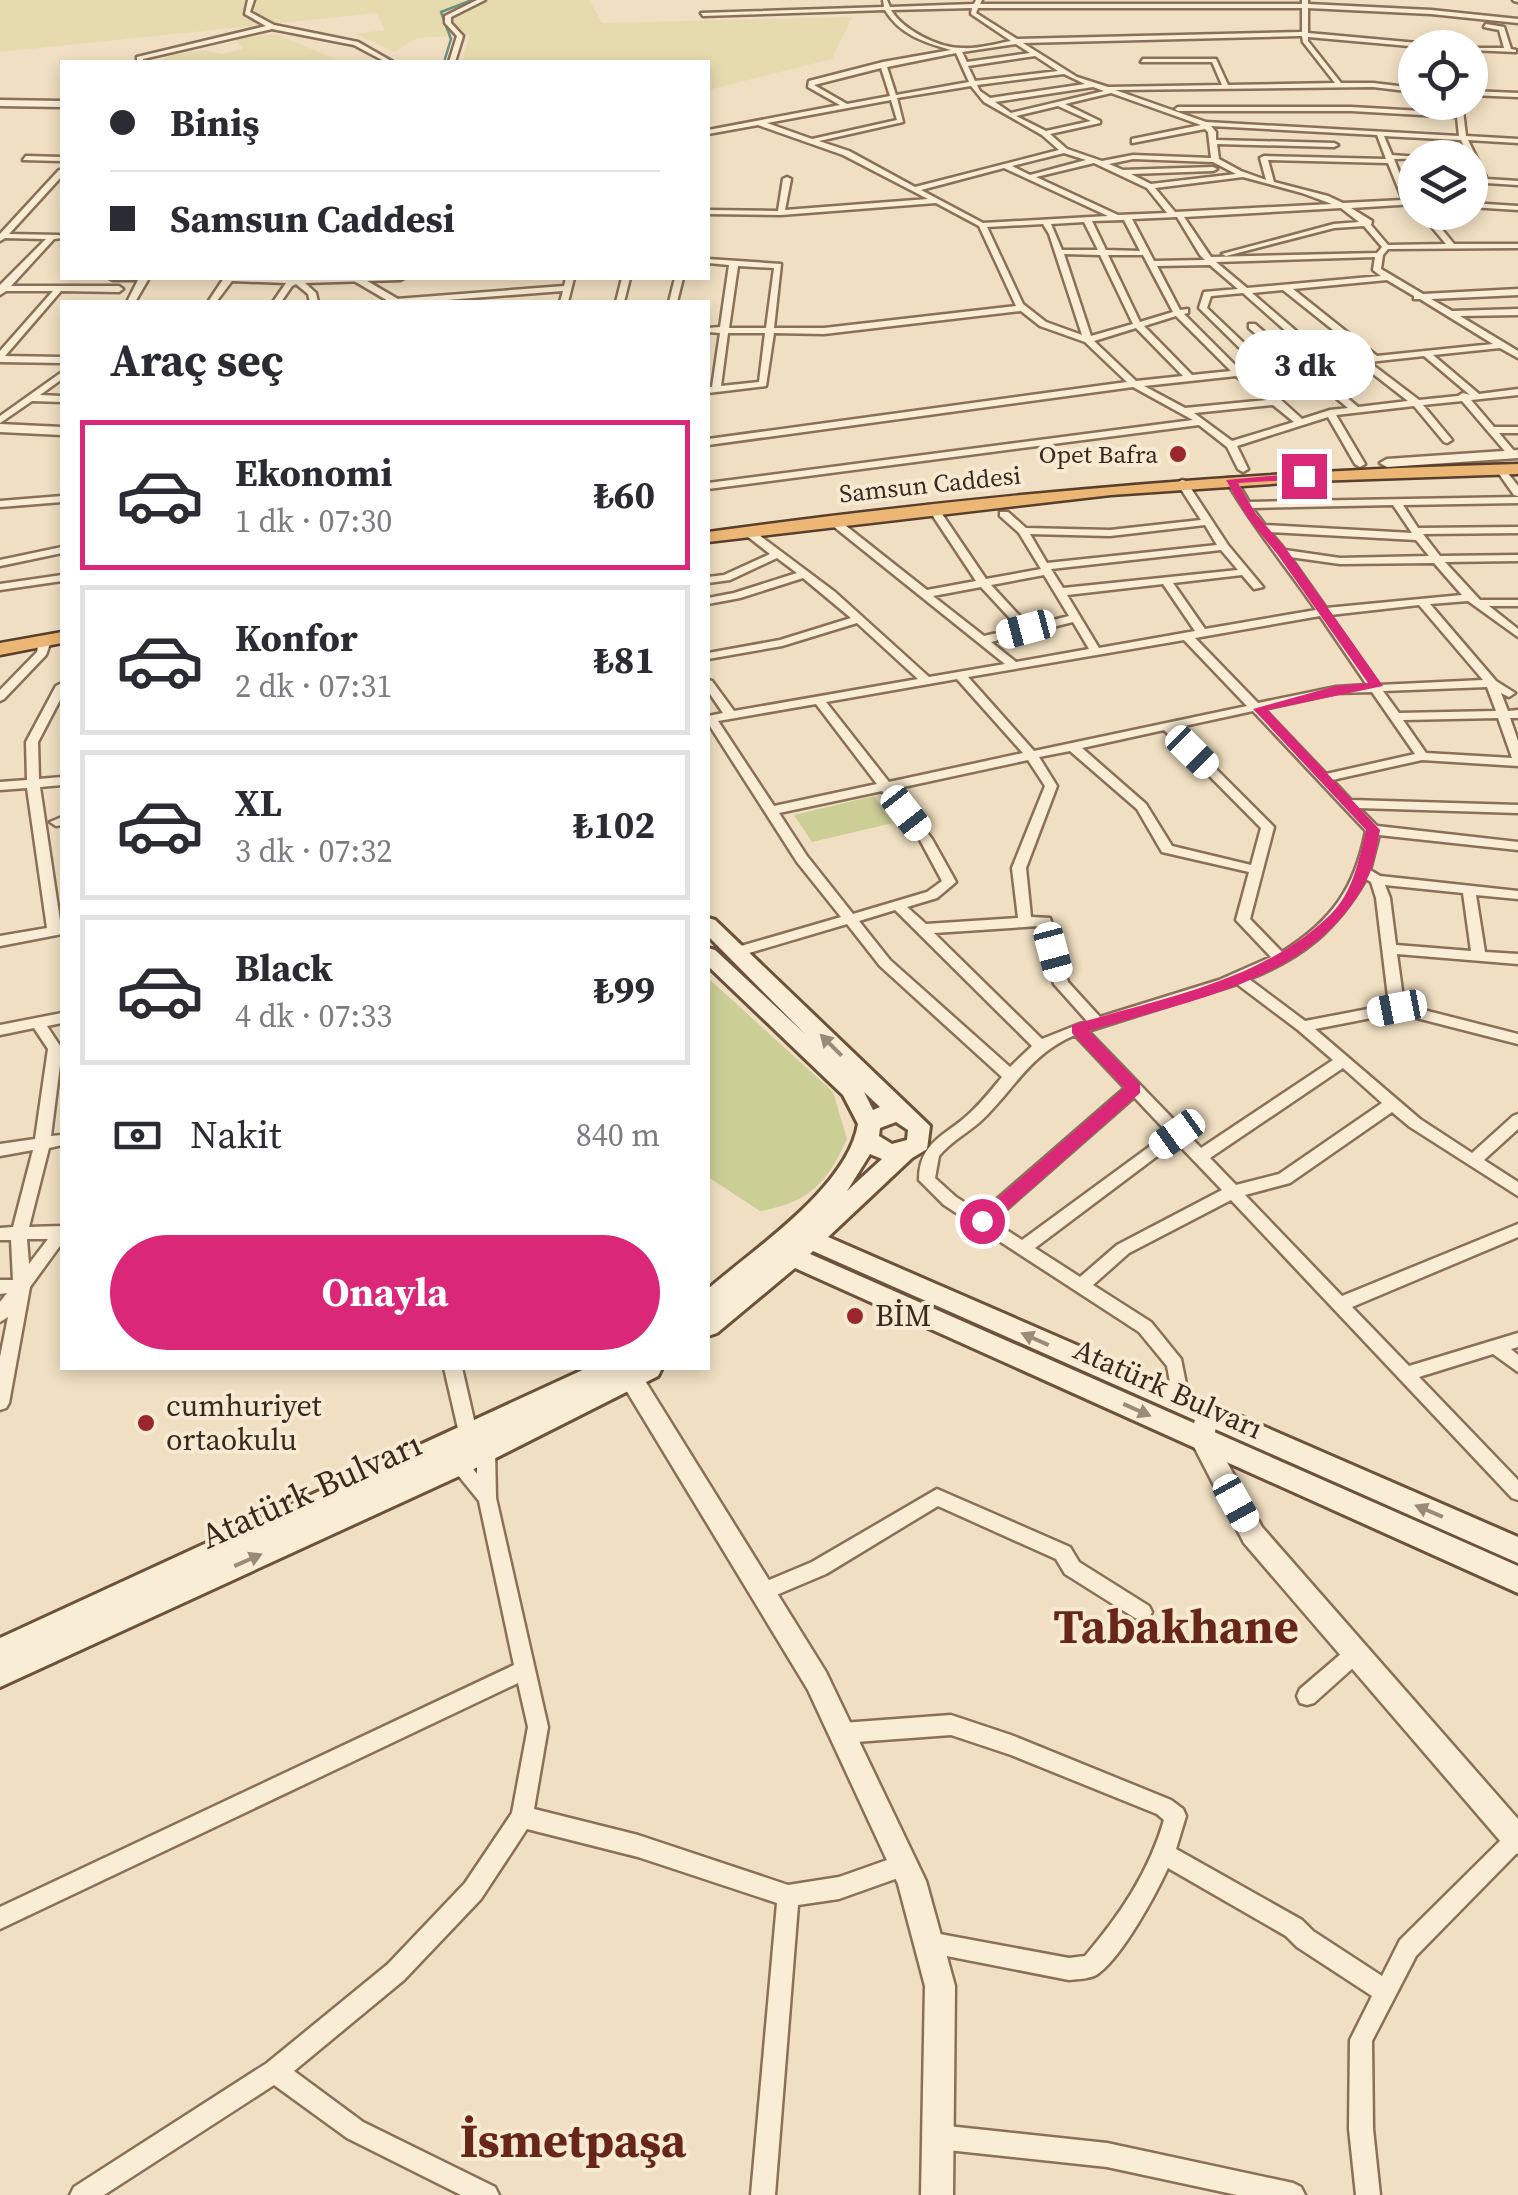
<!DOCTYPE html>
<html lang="tr">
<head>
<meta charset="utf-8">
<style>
  body { margin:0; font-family:"Source Serif 4",serif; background:#f7f7f7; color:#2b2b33; height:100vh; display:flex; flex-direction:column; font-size:38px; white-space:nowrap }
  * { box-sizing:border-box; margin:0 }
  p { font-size:32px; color:#7c7c81 }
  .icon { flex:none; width:55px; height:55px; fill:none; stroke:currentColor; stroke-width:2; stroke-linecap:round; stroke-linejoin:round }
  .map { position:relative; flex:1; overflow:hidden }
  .sheet { position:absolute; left:60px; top:300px; width:650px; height:1070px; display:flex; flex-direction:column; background:#fff; border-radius:0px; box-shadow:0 5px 15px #0003 }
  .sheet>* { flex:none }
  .top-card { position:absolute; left:60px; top:60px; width:650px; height:220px; border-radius:0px; box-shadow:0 5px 15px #0003; display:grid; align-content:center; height:220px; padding:0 50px; background:#fff }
  .fabs { position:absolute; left:1398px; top:30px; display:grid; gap:20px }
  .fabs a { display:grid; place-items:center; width:90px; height:90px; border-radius:50%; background:#fff; box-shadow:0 5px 15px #0003; font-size:50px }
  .end { position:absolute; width:45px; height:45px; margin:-22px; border:12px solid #db2777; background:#fff; box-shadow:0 0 0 5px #fff }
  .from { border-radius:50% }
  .bubble { position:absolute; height:70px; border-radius:35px; background:#fff; box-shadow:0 5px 15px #0003; font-size:32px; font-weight:700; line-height:70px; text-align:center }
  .car { position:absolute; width:30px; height:60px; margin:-30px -15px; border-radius:12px; box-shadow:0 0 8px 2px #0007; background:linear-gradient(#fff 24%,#345 0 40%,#fff 0 76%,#345 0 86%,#fff 0) }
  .top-card b { display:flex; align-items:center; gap:35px; height:95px; font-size:38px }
  .top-card b+b { border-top:2px solid #e1e1e2 }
  .top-card i { width:25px; height:25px; background:#2b2b33 }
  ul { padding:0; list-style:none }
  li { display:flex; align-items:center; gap:30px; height:150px; margin:0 20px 15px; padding:0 30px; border:5px solid #e1e1e2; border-radius:0px }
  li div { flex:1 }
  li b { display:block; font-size:38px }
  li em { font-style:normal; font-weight:700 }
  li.on { border-color:#db2777 }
  li>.icon { width:90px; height:90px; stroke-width:1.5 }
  h2 { padding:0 50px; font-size:45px; line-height:120px }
  .pay { display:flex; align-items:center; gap:25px; height:110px; padding:0 50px; font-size:38px }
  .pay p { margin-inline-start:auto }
  .cta { display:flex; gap:20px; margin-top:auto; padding:20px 50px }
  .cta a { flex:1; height:115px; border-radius:60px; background:#db2777; color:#fff; font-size:40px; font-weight:700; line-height:115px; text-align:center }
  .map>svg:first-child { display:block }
</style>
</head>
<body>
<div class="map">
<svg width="1518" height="2195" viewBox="0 0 1518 2195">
  <rect width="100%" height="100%" fill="#f0dfc2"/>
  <g fill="#e6daaf">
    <path d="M0 0H589L602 23 852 17 832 59 708 90V62H463L469 35 417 38 395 52 356 34 385 30 377 13 0 52Z"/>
    <path d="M276 34 342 62H160L170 55 204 50 222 54 243 49 236 39Z"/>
  </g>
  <g fill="#cbce95">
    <path d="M874 796 893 823 812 842 794 815Z"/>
    <path d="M708 978 833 1092 847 1139C826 1184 810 1202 760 1211L708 1177Z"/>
    <path d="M821 1255 1156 1402 1154 1409 816 1258Z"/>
  </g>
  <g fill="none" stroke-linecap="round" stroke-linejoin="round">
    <path stroke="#6b9185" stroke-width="2.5" d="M444 62 451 39 441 12 472 0"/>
    <g stroke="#8a7058" stroke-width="5">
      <g id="minor">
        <path d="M248 0H254L250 12 274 25 358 42 393 62H386L354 45 272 29 143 59V62H137V57L266 26 245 14Z"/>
        <path d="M477 0H485L451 17V23L463 36 455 62H449L457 36 445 23V16Z"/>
        <path d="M883 0H887L890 7 974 4 976 0H982L980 4H1302V0H1308V4L1431 10 1518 19V23L1431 14 1308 8V33L1462 47 1432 48 1308 37V41L1341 83H1373L1415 88V92L1373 87 1115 90 1206 122 1459 136 1457 117 1351 111H1178L1175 109 1178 107H1351L1457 113 1456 102H1462L1466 136 1518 139V143L1468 140 1487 179 1518 181V185L1470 182V178H1479L1461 140 1384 136 1392 155 1433 158 1394 159 1410 200H1415V204L1351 208 1372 221 1371 225 1388 245 1446 244 1419 212H1428L1454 244H1518V248L1388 249 1383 255 1381 269 1423 294 1518 289V295L1431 299 1452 311 1518 309V315L1460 316 1518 351V358L1500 348 1433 355 1479 394 1518 389V395L1471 400 1494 427H1518V433H1499L1515 452V456H1509L1462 401 1423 405 1452 440 1447 443 1444 442 1414 406 1336 415 1365 464 1360 467 1355 464 1328 417 1237 446 1248 469 1243 472 1238 469 1227 447 1199 425 708 489V483L1193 420 1133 387 708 445V439L1127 382 1085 342 1040 326 1021 311 824 334 774 333 766 386 708 393V387H712L720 333 708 332V328L720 327 729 265 708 263V259L781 264 774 328H824L1016 306 979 226 936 203 781 215 708 214V210L778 211 783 179 787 177 791 179 785 210 928 199 843 155 758 125 708 134V130L840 105 808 87 809 81 883 62 951 50C924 42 900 35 885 10L703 16 701 13 884 7ZM972 8 971 14 1011 41C995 44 978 49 962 48 938 48 903 30 891 10ZM978 8H1302V32L1017 39 976 13ZM1299 36H1302L1303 42 1335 83 1228 85 1216 59H1143L1141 62H1212L1222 85 1108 87 1077 77 1023 43ZM1016 44 1030 53 967 62 962 52ZM956 53 969 82 896 95 887 67ZM1035 56 1058 71 975 81 968 66ZM881 68 890 96 847 104 814 85ZM1064 74 1085 84 990 98 980 91 977 85ZM971 86 984 102 1042 135 1059 150 915 187 849 151 819 141 903 122 897 98ZM1093 87 1104 91 1011 113 995 102ZM1111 93 1201 125 1132 139V143L1205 129 1208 132 1211 158 1133 155 1102 161 1067 149 1050 134 1100 123V121L1065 104ZM891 100 897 120 812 139 767 123ZM1058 106 1091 121 1046 131 1016 116ZM1211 126 1377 135 1386 159 1264 156 1260 158 1266 180 1241 171 1219 159 1217 144 1334 147 1338 145 1334 143 1216 140V132ZM1064 153 1086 160 1030 175 1012 166ZM1133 159 1213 162 1236 174 1151 184 1131 174 1213 171 1217 169 1213 167 1123 170 1109 164ZM1268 160 1388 163 1403 200 1343 203 1328 196 1274 182ZM1094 163 1147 188 1167 213 1118 215 1036 177ZM1004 168 1108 216 983 223 921 190ZM1243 177 1302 193 1332 204 1175 212 1155 188ZM1341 208 1359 222 1334 224 1222 254 1226 256 1334 228 1364 226 1382 247 1377 253 1211 257 1184 217ZM1177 217 1200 255 1205 260 1154 261 1132 219ZM1124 220 1140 251 1106 250 1092 221ZM1084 222 1098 250H1062L1051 224ZM1043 224 1049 234 1082 335 1046 322 1023 304 987 227ZM1064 254 1100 255 1133 324 1091 336ZM1108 255H1143L1173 312 1140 322ZM1375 257 1373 270 1381 276 1247 288 1216 262ZM1210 265 1238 289 1204 292 1199 308 1260 368 1240 370 1184 314 1188 313V309L1180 310 1157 266ZM738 266 774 268 766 328H729ZM1387 280 1414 296V299H1420L1493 344 1377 356 1293 289ZM1283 290 1367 357 1331 361 1252 293ZM1243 293 1321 362 1301 364 1255 324H1249V328L1291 365 1269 367 1207 308 1211 296ZM1176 316 1231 371 1192 375 1144 326ZM1136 328 1183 376 1136 381 1094 341ZM728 333H765L759 382 721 386ZM1424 356 1470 395 1463 393 1458 396 1419 400 1369 362ZM1359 363 1408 401 1358 407 1312 368ZM1302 369 1348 408 1330 410 1302 419 1281 400 1246 375ZM1236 376 1267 400 1185 408 1144 386ZM1273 405 1294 422 1232 441 1194 413Z"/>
        <path d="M1513 0H1518V2L1514 1Z"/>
        <path d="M1486 24 1504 27 1511 49 1516 50V52L1470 50 1467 48H1504L1499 30 1484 27Z"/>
        <path d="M1470 91 1518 93V97L1470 95Z"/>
        <path d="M26 156 62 157V161L23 160Z"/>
        <path d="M59 170H62V176L9 234 59 235 62 238 54 239 11 286H119L123 289 119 292 61 291 5 356 62 357V363L0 362V351L53 291H6L0 295V285L46 239 5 238 0 241V234Z"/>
        <path d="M1470 203 1518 206V210L1470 207Z"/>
        <path d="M109 278H149L135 302H127L138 280H113Z"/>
        <path d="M224 278H404L400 280 305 283 316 293 318 302H310L308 294 296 284 292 286 281 302H273L286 283 232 281 216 302H208Z"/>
        <path d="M566 278H574L568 302H560L563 291 421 302H392L396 299 564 286Z"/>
        <path d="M622 278H630L624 302H616Z"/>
        <path d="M675 278H683L677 302H669Z"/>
        <path d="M62 372V379L40 395 62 396V402L32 401 0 423V416Z"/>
        <path d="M1497 467H1503L1518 486V496L1514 495 1497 471Z"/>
        <path d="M1227 478H1235L1249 502 1518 497V503L1403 505 1418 528 1518 527V533L1423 534 1440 556 1518 555V561L1445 562 1480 600H1518V606H1489L1518 629V637L1468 601 1430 604 1496 681 1515 693 1509 697 1501 693 1508 711 1518 710V718H1510L1518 741V766L1422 760 1332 780 1351 800 1518 805V813L1359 808 1377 826 1518 842V850L1379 835 1370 870 1380 876 1518 891V899L1476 895 1485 952 1518 954V964L1397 954 1404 1005 1518 1034V1044L1397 1013 1315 1029 1420 1119 1472 1153 1513 1116 1518 1114V1129L1484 1160 1518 1182V1196L1410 1127 1392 1112 1290 1183 1245 1195 1342 1296 1518 1224V1237L1352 1307 1409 1366 1518 1333V1347L1511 1349 1518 1355V1372L1493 1354 1419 1377 1518 1480V1500L1512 1498 1231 1200 1129 1253 1093 1285 1151 1322 1181 1359 1190 1404 1187 1409 1181 1411 1175 1409 1167 1366 1139 1332 944 1205 919 1180C919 1141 946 1136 970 1113 982 1102 992 1089 1002 1077L880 966 847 924 739 956 732 951 734 948 841 917 797 862 708 723V716L723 713 708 691V680L712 681 734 711 918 679 857 623 782 646 708 659V653L780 640 851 618 803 578 740 598 708 604V598L734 593 797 573 777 558 730 580 708 583V577L724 575 770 554 743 533V529H751L835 592 929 677 1005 664 828 522V518H836L927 590 976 581 927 507 928 505H936L986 579 1041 569 1019 533 1000 516V512H1008L1026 528 1110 530 1201 520 1177 483 1182 480 1186 481 1228 545 1263 587 1254 589 1242 575 1173 583 1205 629 1316 610C1286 566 1252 526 1226 480ZM1393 505 1412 533 1265 525 1252 508ZM1205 525 1217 545 1047 563 1030 534 1110 536ZM1270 532 1416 540 1429 556 1340 558 1285 550ZM1221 550 1238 570 1063 588 1051 569ZM1290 557 1340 564 1434 563 1462 595 1326 608ZM1044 575 1069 616 1029 626 991 585ZM1163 584 1195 631 1099 648 1067 595ZM981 587 1019 628 984 636 933 596ZM1419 605 1483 680 1379 685 1330 615ZM1320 616 1367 685 1336 687 1258 703 1195 638ZM1073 622 1089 649 1016 662 991 642ZM1184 640 1247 706 1034 751 968 677ZM957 679 1023 753 889 782 826 702ZM1487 687 1496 711 1399 713 1383 691ZM1372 692 1415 754 1326 774 1264 709 1336 693ZM816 704 877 784 774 806 718 721ZM1253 711 1366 831C1355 888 1332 921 1282 952L1250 919 1274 827 1175 728ZM1498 718 1512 758 1426 753 1403 720ZM1164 730 1261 828 1251 865 1172 846 1146 804 1082 748ZM1070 751 1137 809 1162 852 1249 872 1236 920 1271 957 1219 980 1100 1017 1068 982 1050 918 1031 917 1026 868 1057 786 1039 757ZM1028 760 1045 786 1012 868 1018 918 926 924 907 907 937 898 956 882 932 839 894 789ZM882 791 920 840 942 881 927 892 853 914 807 856 779 813ZM1366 879 1371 882 1376 898 1389 1005 1305 1021 1249 979C1304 957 1336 930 1366 879ZM1385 885 1463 893 1471 951 1396 945 1390 898ZM895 910 1032 1046 1010 1067 890 960 859 921ZM1039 926 1054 984 1087 1021 1042 1039 934 933ZM1237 984 1298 1030 1333 1060 1201 1148 1088 1031ZM1075 1035 1125 1088 981 1213 956 1197 935 1178 939 1156C951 1141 968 1133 982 1120 1015 1088 1030 1054 1075 1035ZM1343 1068 1382 1103 1279 1174 1236 1185 1210 1158ZM1134 1097 1168 1133 1022 1240 993 1221ZM1176 1142 1222 1190 1117 1245 1080 1277 1035 1248Z"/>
        <path d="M62 496V502L0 507V501Z"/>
        <path d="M62 547V553L0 566V560Z"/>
        <path d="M62 575V581L0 590V584Z"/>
        <path d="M45 638 51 641 46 655 4 699 0 701V690L37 652 39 641Z"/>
        <path d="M62 683V696L38 742 39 779 62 777V785L40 787 62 934 0 946V936L47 928 27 788 0 790V782L27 780 26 742 56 686Z"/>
        <path d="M62 817V825L56 826 50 822Z"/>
        <path d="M62 1013V1023L47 1026 62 1049 51 1136 62 1135V1145L49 1148 29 1227 62 1226V1243L30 1287 9 1403 6 1408 0 1410V1357L8 1317 0 1322V1302L7 1293 0 1294V1280H13L11 1240H0V1228L13 1227 33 1150 0 1156V1144L35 1139 48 1049 34 1028 0 1035V1025ZM27 1239H48L29 1264Z"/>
        <path d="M444 1368H462L477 1433 474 1438 468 1441 462 1438 459 1433Z"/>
        <path d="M486 1442 492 1445 495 1450 496 1498 548 1727 534 1809 638 1835 788 1885 839 1877 904 1854 912 1857 915 1865 912 1873 839 1899 798 1905 775 2195H751L777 1903 638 1857 527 1829 481 1899 404 1980 294 2071 363 2122 495 2187 499 2195H461L347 2138 274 2085 104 2195H70L74 2187 267 2063 388 1964 465 1883 512 1813 528 1727 518 1683 0 1929V1907L514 1665 479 1501 449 1464 452 1459C464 1454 470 1465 477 1474V1450L480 1445Z"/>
        <path d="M937 1489 1070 1547 1079 1562 1149 1606 1152 1612 1149 1618 1142 1621 1135 1618 1065 1574 1056 1559 938 1506 826 1574 762 1601 755 1598 752 1592 755 1586 812 1562Z"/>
        <path d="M1356 1644 1363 1647 1366 1653 1363 1659 1314 1703 1307 1705 1300 1703 1297 1696 1300 1689 1349 1647Z"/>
        <path d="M951 1715 1011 1735 1171 1800 1183 1809 1186 1816 1176 1849 1302 1920 1313 1931 1382 1976 1400 1940 1511 1830 1518 1826V1852L1416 1956 1372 2041 1373 2129 1380 2195H1356L1349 2129 1350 2040 1372 1996 1297 1947 1286 1936 1168 1868C1155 1896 1123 1955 1099 1973 1092 1979 1078 1979 1069 1980L921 1951 918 1943 921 1935 929 1932 1069 1958 1085 1956C1120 1915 1149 1872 1164 1820L1157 1814 1011 1755 951 1735 842 1743 835 1740 832 1733 835 1726 842 1723Z"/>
        <path d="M938 2125 1107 2143 1293 2183 1301 2187 1305 2195H1237L1107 2167 938 2149 930 2145 926 2137 930 2129Z"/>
      </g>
    </g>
    <g stroke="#8a7058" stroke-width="5">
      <g id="tertiary">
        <path d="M0 100 62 101V107L0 106Z"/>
        <path d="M349 278H362L403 302H390Z"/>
        <path d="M0 424 62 427V435L0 432Z"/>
        <path d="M1518 450V458L1387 467 1380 463 1387 459Z"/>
        <path d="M631 1368 639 1371 826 1672 926 1881 955 1986 953 2195H921L925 1986 898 1884 808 1690 623 1385 619 1378 623 1371Z"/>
        <path d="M1206 1405 1214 1408 1218 1415 1214 1438 1262 1527 1518 1819V1854L1508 1850 1244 1543 1190 1439 1198 1408Z"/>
      </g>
    </g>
    <g stroke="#6c513b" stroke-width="6">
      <g id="secondary">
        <path d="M708 918 715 920 930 1126 927 1149 912 1158 828 1237 1518 1537V1563L813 1251 810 1254 1518 1566V1593L795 1268 717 1333 708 1336V1289C754 1249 848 1187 858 1124L843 1095 708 966V948L715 950 805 1034 708 936ZM864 1092 880 1107 873 1110ZM896 1122 908 1130 907 1140 892 1144 879 1136 880 1128ZM870 1154 882 1159 847 1191Z"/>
        <path d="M587 1368H662L658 1376 468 1472 0 1687V1638Z"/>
      </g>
    </g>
    <g stroke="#583e2d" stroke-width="5">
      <g id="trunk">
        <path d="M1518 464V474L1314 481 1111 495 708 542V532C977 495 1246 471 1518 464Z"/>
        <path d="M62 632V643L0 655V643Z"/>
      </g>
    </g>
    <use href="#minor" fill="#faedd5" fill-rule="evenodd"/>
    <use href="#tertiary" fill="#faedd5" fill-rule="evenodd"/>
    <use href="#secondary" fill="#faedd5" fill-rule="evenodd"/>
    <use href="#trunk" fill="#ecb674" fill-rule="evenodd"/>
  </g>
  <defs><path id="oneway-solid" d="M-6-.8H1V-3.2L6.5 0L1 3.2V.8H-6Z" transform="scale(2.5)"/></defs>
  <g fill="#9a8b79">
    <use href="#oneway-solid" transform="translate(831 1045) rotate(-135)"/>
    <use href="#oneway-solid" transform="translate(1035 1339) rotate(-156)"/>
    <use href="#oneway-solid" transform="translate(1137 1410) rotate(24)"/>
    <use href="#oneway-solid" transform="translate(1429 1511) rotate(-157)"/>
    <use href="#oneway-solid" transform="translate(248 1560) rotate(-24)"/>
  </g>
  <path fill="#db2777" d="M1304 473 1308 479 1238 483 1256 514 1287 550 1383 686 1268 710 1380 830C1377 844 1375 862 1369 875 1321 980 1189 1000 1089 1031L1140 1084V1093L989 1226H976V1217L1124 1088 1072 1033V1025C1159 999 1264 981 1331 914 1353 892 1359 860 1366 830L1253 709 1336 686 1368 683 1278 555 1247 517 1226 480Z"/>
  <g fill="#9c262e" stroke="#f7ead2" stroke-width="4">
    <circle cx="1178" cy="454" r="10"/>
    <circle cx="855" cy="1316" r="10"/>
    <circle cx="146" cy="1423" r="10"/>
  </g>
  <g text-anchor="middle" stroke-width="8" stroke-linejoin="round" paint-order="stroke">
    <g font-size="25" fill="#3a291d" stroke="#f7ead2" text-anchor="end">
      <text x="1158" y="463">Opet Bafra</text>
    </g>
    <g font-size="25" fill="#3a291d" stroke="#f7ead2">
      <text transform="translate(930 484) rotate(-6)" y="9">Samsun Caddesi</text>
    </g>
    <g font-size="30" fill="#3a291d" stroke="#f7ead2" text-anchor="start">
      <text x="875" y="1326">BİM</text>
      <text x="166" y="1416">cumhuriyet<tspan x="166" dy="34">ortaokulu</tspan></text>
    </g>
    <g font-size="30" fill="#3a291d" stroke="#f7ead2">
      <text transform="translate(1168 1389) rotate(24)" y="10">Atatürk Bulvarı</text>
    </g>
    <g font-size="35" fill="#3a291d" stroke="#f7ead2">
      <text transform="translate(311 1490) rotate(-24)" y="12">Atatürk Bulvarı</text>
    </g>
    <g font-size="48" font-weight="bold" fill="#68261b" stroke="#f7ead2">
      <text x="1176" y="1643">Tabakhane</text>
      <text x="573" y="2157">İsmetpaşa</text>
    </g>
  </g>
</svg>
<div class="fabs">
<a><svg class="icon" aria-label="locate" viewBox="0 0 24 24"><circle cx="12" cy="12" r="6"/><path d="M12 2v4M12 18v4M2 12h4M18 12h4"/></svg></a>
<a><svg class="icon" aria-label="layers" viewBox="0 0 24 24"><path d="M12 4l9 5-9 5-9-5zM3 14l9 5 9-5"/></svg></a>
</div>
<i class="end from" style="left:982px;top:1221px"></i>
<i class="end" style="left:1304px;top:476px"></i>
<div class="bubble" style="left:1235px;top:330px;width:140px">3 dk</div>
<i class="car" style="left:1026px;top:629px;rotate:255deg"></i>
<i class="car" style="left:1192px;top:752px;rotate:135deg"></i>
<i class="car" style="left:906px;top:813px;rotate:142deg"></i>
<i class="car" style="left:1053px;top:952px;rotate:165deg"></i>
<i class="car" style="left:1397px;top:1008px;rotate:259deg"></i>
<i class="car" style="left:1177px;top:1134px;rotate:234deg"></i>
<i class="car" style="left:1236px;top:1503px;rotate:151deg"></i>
<div class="top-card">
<b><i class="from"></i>Biniş</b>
<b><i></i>Samsun Caddesi</b>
</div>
<section class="sheet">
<h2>Araç seç</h2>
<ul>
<li class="on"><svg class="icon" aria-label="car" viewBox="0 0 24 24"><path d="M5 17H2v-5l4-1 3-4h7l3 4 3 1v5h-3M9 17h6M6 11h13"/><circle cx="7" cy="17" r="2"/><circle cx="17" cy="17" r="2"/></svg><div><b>Ekonomi</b><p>1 dk · 07:30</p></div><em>₺60</em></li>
<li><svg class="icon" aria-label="car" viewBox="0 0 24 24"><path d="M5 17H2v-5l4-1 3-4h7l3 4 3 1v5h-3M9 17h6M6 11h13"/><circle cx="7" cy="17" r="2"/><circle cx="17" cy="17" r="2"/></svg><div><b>Konfor</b><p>2 dk · 07:31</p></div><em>₺81</em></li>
<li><svg class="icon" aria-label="car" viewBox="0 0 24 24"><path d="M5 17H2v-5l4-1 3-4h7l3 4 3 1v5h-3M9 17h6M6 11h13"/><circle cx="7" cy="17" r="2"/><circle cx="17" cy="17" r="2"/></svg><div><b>XL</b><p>3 dk · 07:32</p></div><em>₺102</em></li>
<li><svg class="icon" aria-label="car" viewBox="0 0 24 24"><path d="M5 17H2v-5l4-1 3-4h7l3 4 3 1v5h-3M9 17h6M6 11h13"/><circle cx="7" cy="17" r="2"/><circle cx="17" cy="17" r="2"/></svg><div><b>Black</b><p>4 dk · 07:33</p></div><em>₺99</em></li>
</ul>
<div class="pay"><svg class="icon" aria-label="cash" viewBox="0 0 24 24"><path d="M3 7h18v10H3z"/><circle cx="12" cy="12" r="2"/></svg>Nakit<p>840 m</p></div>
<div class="cta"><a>Onayla</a></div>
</section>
</div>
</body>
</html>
